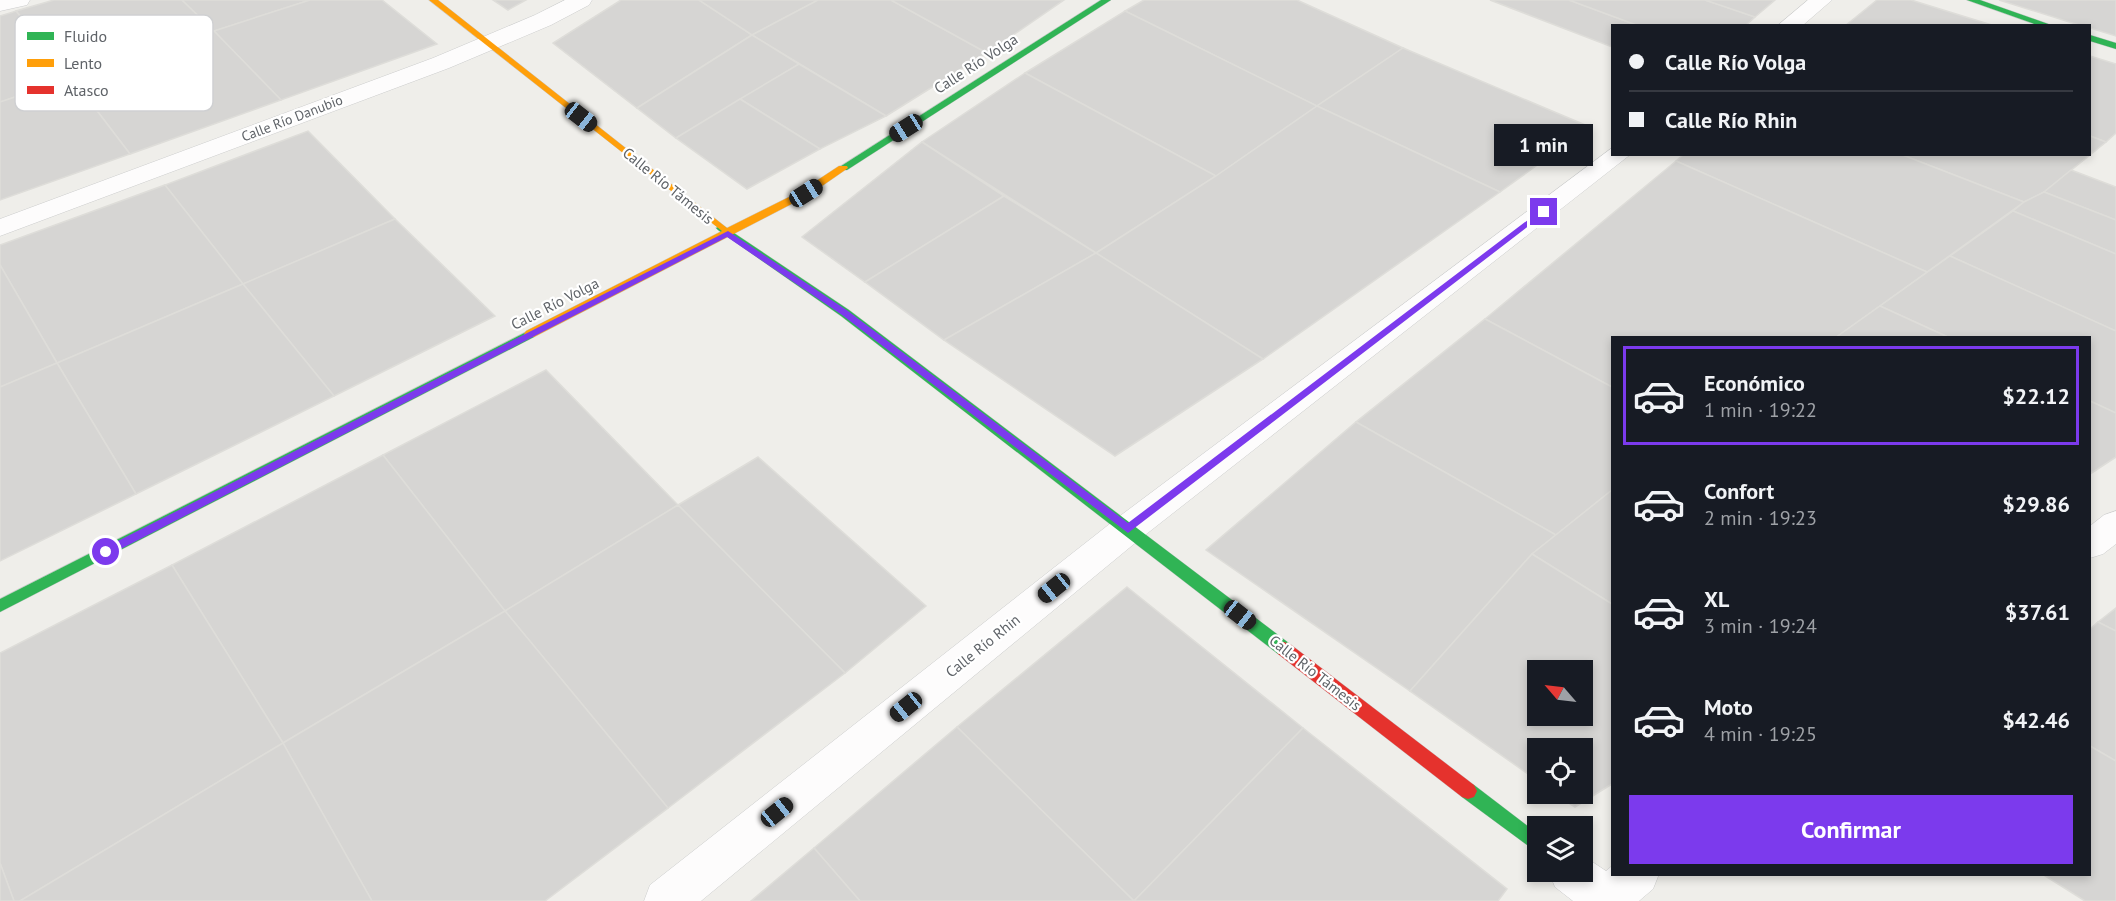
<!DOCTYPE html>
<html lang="es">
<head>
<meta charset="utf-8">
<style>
  body { margin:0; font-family:"PT Sans",sans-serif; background:#242831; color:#f1f3f6; height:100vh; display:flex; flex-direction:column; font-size:22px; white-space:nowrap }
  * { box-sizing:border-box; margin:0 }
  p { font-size:20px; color:#9ea1a6 }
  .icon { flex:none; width:33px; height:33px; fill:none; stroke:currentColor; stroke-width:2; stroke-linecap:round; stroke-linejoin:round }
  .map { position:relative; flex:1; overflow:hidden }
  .sheet { position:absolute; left:1611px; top:336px; width:480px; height:540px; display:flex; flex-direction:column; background:#171b24; border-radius:0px; box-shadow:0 3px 9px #0003 }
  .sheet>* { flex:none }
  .banner { position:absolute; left:1611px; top:24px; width:480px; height:132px; border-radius:0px; box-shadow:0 3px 9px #0003; display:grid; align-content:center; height:132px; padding:0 18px; background:#171b24 }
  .needle { width:39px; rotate:298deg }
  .buttons { position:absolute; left:1527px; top:660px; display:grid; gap:12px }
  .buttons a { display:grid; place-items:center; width:66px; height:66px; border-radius:0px; background:#171b24; box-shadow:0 3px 9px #0003; font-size:30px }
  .end { position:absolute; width:27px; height:27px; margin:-14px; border:8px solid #7c3aed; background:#fff; box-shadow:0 0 0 3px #fff }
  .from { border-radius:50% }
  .bubble { position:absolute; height:42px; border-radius:0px; background:#171b24; box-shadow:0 3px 9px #0003; font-size:20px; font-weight:700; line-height:42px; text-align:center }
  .car { position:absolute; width:18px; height:36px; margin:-18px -9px; border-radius:8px; box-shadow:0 0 4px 2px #0007; background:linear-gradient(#222 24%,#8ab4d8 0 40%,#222 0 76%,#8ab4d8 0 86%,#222 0) }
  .banner b { display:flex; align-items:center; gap:21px; height:57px; font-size:22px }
  .banner b+b { border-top:2px solid #363941 }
  .banner i { width:15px; height:15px; background:#f1f3f6 }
  ul { padding:10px 0 0; list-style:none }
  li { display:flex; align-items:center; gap:18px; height:99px; margin:0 12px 9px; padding:0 6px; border:3px solid transparent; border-radius:0px }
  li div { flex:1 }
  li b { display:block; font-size:22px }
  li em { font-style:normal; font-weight:700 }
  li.current { border-color:#7c3aed }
  li>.icon { width:54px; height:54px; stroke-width:1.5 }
  .action { display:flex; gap:12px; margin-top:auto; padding:12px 18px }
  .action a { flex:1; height:69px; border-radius:0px; background:#7c3aed; color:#fff; font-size:24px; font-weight:700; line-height:69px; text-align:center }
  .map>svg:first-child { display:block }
</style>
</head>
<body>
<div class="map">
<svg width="2116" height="901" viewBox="0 0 2116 901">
  <rect width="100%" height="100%" fill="#efeeea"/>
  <g fill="#d6d5d3" stroke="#deddd9" stroke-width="1.5" fill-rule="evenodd">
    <path d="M54 0H182L214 31 72 78 16 11Z"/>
    <path d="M182 0H310L214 31Z"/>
    <path d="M310 0H382L437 44 281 100 214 31Z"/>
    <path d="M493 0H526L508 10Z"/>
    <path d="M621 0H699L752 35 637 108 553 43Z"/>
    <path d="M699 0H818L752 35Z"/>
    <path d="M818 0H891L987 53 886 116 752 35Z"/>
    <path d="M891 0H1064L987 53Z"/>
    <path d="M1144 0H1297L1403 48 1317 106 1125 11Z"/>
    <path d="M1490 0H1569L1639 26H1612V47Z"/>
    <path d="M1569 0H1705L1755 17 1745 26H1639Z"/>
    <path d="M1705 0H1775L1755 17Z"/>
    <path d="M1877 0H1911L1995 26H1845Z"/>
    <path d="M1999 0H2116V36L2090 28V26H2082Z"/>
    <path d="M16 11 72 78 0 102V16Z"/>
    <path d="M1125 11 1317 106 1216 176 1025 73Z"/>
    <path d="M214 31 281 100 130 154 72 78Z"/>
    <path d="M752 35 799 64 676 138 637 108Z"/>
    <path d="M1403 48 1590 127 1500 192 1317 106Z"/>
    <path d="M2090 56 2116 64V133L2106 142 2090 136Z"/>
    <path d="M799 64 886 116 820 149 740 99Z"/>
    <path d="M1025 73 1216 176 1096 253 922 142Z"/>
    <path d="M72 78 130 154 0 200V102Z"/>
    <path d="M740 99 820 149 747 189 676 138Z"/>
    <path d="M1317 106 1500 192 1263 359 1096 253 1216 176Z"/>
    <path d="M308 131 395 219 243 284 165 185Z"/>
    <path d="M2090 136 2106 142 2044 192 2024 202 1900 154H2090Z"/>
    <path d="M922 142 1004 196 865 282 802 237Z"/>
    <path d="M1684 154H1900L2024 202 1927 272 1676 161Z"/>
    <path d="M1676 161 1927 272 1835 338H1612V387L1485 319Z"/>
    <path d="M2071 170 2116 187V220L2044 192Z"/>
    <path d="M165 185 243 284 57 363 0 265V245Z"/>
    <path d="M2044 192 2116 220V254L2013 211 2024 202Z"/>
    <path d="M1004 196 1096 253 944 340 865 282Z"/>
    <path d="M2013 211 2116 254V331L1950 256Z"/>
    <path d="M395 219 495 316 334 396 243 284Z"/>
    <path d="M1096 253 1263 359 1115 456 944 340Z"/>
    <path d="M1950 256 2116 331V413L2090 401V338H1950L1880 306Z"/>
    <path d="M0 265 57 363 0 387Z"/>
    <path d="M243 284 334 396 136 494 57 363Z"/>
    <path d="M1880 306 1950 338H1835Z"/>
    <path d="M1485 319 1612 387V490L1556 535 1356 422Z"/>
    <path d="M57 363 136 494 0 561V387Z"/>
    <path d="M546 370 678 505 505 611 383 455Z"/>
    <path d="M2090 401 2116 413V457L2090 474Z"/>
    <path d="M1356 422 1556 535 1532 554 1410 691 1206 550Z"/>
    <path d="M383 455 505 611 283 743 172 565Z"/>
    <path d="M758 457 926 606 845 673 678 505Z"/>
    <path d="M1612 490V604L1532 554Z"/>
    <path d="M678 505 845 673 668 808 505 611Z"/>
    <path d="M1532 554 1612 604V784L1575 807 1555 794H1582V748H1538V781L1410 691ZM1538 670H1582V716H1538Z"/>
    <path d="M172 565 283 743 20 901H14L0 863V653Z"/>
    <path d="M1127 587 1303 728 1134 901 957 727Z"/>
    <path d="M2116 608V631L2098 622Z"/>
    <path d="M505 611 668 808 545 901H372L283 743Z"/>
    <path d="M2098 622 2116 631V761L2090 746V629Z"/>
    <path d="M957 727 1134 901H860L814 848Z"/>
    <path d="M1303 728 1507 889 1498 901H1134Z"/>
    <path d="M283 743 372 901H20Z"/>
    <path d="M2090 746 2116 761V901H2085L2042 874H2090Z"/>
    <path d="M814 848 860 901H751Z"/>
    <path d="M0 863 14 901H0Z"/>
  </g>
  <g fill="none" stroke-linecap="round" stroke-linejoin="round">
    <g stroke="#cbcccc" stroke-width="1">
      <g id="street">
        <path d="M0 0H30L27 5 0 11Z"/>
        <path d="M565 0H592L589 5 551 25 449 68 0 236V219L433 58 535 15Z"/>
        <path d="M1808 0H1832L1802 26H1777Z"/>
        <path d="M1612 148V154H1631L1140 539 701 901H644L650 885 1116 519Z"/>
        <path d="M2116 511V544L2103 554 2090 558V526L2104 515Z"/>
        <path d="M1582 855 1606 871 1612 866V874H1659L1653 889 1639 901H1573L1555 887 1549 872H1582Z"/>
      </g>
    </g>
    <g stroke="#cacacb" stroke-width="1">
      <g id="fast">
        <path d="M1101 0H1111L847 170H839L838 168Z"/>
        <path d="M1967 0H1980L2054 26H2040Z"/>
        <path d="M2090 35 2116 43V49L2090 41Z"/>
        <path d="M722 225 849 310 1290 644 1292 649 1290 654 1284 656 1278 654 841 316 718 230 716 228Z"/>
        <path d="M530 330 536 334 534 337 0 612V599Z"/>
        <path d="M1468 783 1474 785 1538 834V853L1462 797 1459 791 1462 785Z"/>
      </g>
    </g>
    <g stroke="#cacacb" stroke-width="1">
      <path id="slow" d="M429 0H438L727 228 801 191 839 166H847L848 168 809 195 534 337H526L524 334 526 331 722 231Z"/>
    </g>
    <g stroke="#cacacb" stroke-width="1">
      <path id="jam" d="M1284 642 1290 644 1474 785 1477 791 1474 797 1468 799 1462 797 1278 654 1276 649 1278 644Z"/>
    </g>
    <use href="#street" fill="#fdfcfc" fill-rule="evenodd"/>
    <use href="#fast" fill="#30b455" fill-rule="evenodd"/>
    <use href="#slow" fill="#ff9f0a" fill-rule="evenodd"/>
    <use href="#jam" fill="#e5322d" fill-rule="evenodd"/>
  </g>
  <path fill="#7c3aed" d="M1541 210 1547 212 1128 533 842 315 727 237 109 555 106 556 100 552 102 549 728 231 848 311 1128 523Z"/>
  <g text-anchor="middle" stroke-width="4.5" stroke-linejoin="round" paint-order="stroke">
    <g font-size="14" fill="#5f6368" stroke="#fff">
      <text transform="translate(292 118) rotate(-21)" y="5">Calle Río Danubio</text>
    </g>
    <g font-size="15" fill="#5f6368" stroke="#fff">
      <text transform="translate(976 64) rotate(-33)" y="5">Calle Río Volga</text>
      <text transform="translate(668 186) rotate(39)" y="5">Calle Río Támesis</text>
      <text transform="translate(555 304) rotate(-27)" y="5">Calle Río Volga</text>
      <text transform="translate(983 646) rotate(-39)" y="5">Calle Río Rhin</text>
      <text transform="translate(1315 673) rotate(38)" y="5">Calle Río Támesis</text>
    </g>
  </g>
  <rect x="15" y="15" width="198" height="96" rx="9" fill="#fff" stroke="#cfd0d2" stroke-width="1.5"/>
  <rect x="27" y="32" width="27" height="8" fill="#30b455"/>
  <rect x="27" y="59" width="27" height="8" fill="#ff9f0a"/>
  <rect x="27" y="86" width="27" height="8" fill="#e5322d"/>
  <g font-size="16" fill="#5f6368">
    <text x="64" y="42">Fluido</text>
    <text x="64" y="69">Lento</text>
    <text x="64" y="96">Atasco</text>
  </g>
</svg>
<div class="buttons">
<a><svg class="needle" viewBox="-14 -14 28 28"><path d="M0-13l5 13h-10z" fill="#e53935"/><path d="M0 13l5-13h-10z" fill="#9ea1a6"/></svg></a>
<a><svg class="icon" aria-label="locate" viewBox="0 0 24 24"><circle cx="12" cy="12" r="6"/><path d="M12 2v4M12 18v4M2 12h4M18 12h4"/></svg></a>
<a><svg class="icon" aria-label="layers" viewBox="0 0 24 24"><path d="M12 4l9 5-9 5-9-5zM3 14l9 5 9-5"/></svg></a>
</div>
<i class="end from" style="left:106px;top:552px"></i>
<i class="end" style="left:1544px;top:212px"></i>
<div class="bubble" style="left:1494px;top:124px;width:99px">1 min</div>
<i class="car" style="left:581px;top:117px;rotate:128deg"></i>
<i class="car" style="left:906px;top:128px;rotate:238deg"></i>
<i class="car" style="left:806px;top:193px;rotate:58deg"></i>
<i class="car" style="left:1054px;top:588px;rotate:231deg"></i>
<i class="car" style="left:1240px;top:615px;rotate:128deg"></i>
<i class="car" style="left:906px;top:707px;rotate:231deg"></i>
<i class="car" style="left:777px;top:812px;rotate:51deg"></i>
<div class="banner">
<b><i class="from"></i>Calle Río Volga</b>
<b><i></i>Calle Río Rhin</b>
</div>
<section class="sheet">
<ul>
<li class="current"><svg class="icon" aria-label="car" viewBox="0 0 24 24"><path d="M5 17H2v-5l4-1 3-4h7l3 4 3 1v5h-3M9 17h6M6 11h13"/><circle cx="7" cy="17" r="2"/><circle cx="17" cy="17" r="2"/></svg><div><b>Económico</b><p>1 min · 19:22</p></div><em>$22.12</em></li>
<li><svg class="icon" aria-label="car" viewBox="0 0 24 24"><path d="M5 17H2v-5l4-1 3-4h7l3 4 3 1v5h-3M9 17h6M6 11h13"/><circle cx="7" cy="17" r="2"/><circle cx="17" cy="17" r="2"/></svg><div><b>Confort</b><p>2 min · 19:23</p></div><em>$29.86</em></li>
<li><svg class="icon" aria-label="car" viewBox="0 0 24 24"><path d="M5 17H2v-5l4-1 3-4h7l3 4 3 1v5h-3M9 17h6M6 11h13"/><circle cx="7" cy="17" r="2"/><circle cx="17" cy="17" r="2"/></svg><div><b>XL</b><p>3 min · 19:24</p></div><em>$37.61</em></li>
<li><svg class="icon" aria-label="car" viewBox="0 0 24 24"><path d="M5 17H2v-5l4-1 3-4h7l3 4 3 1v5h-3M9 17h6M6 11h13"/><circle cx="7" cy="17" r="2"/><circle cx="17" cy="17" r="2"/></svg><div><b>Moto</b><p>4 min · 19:25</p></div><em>$42.46</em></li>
</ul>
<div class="action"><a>Confirmar</a></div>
</section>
</div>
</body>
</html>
